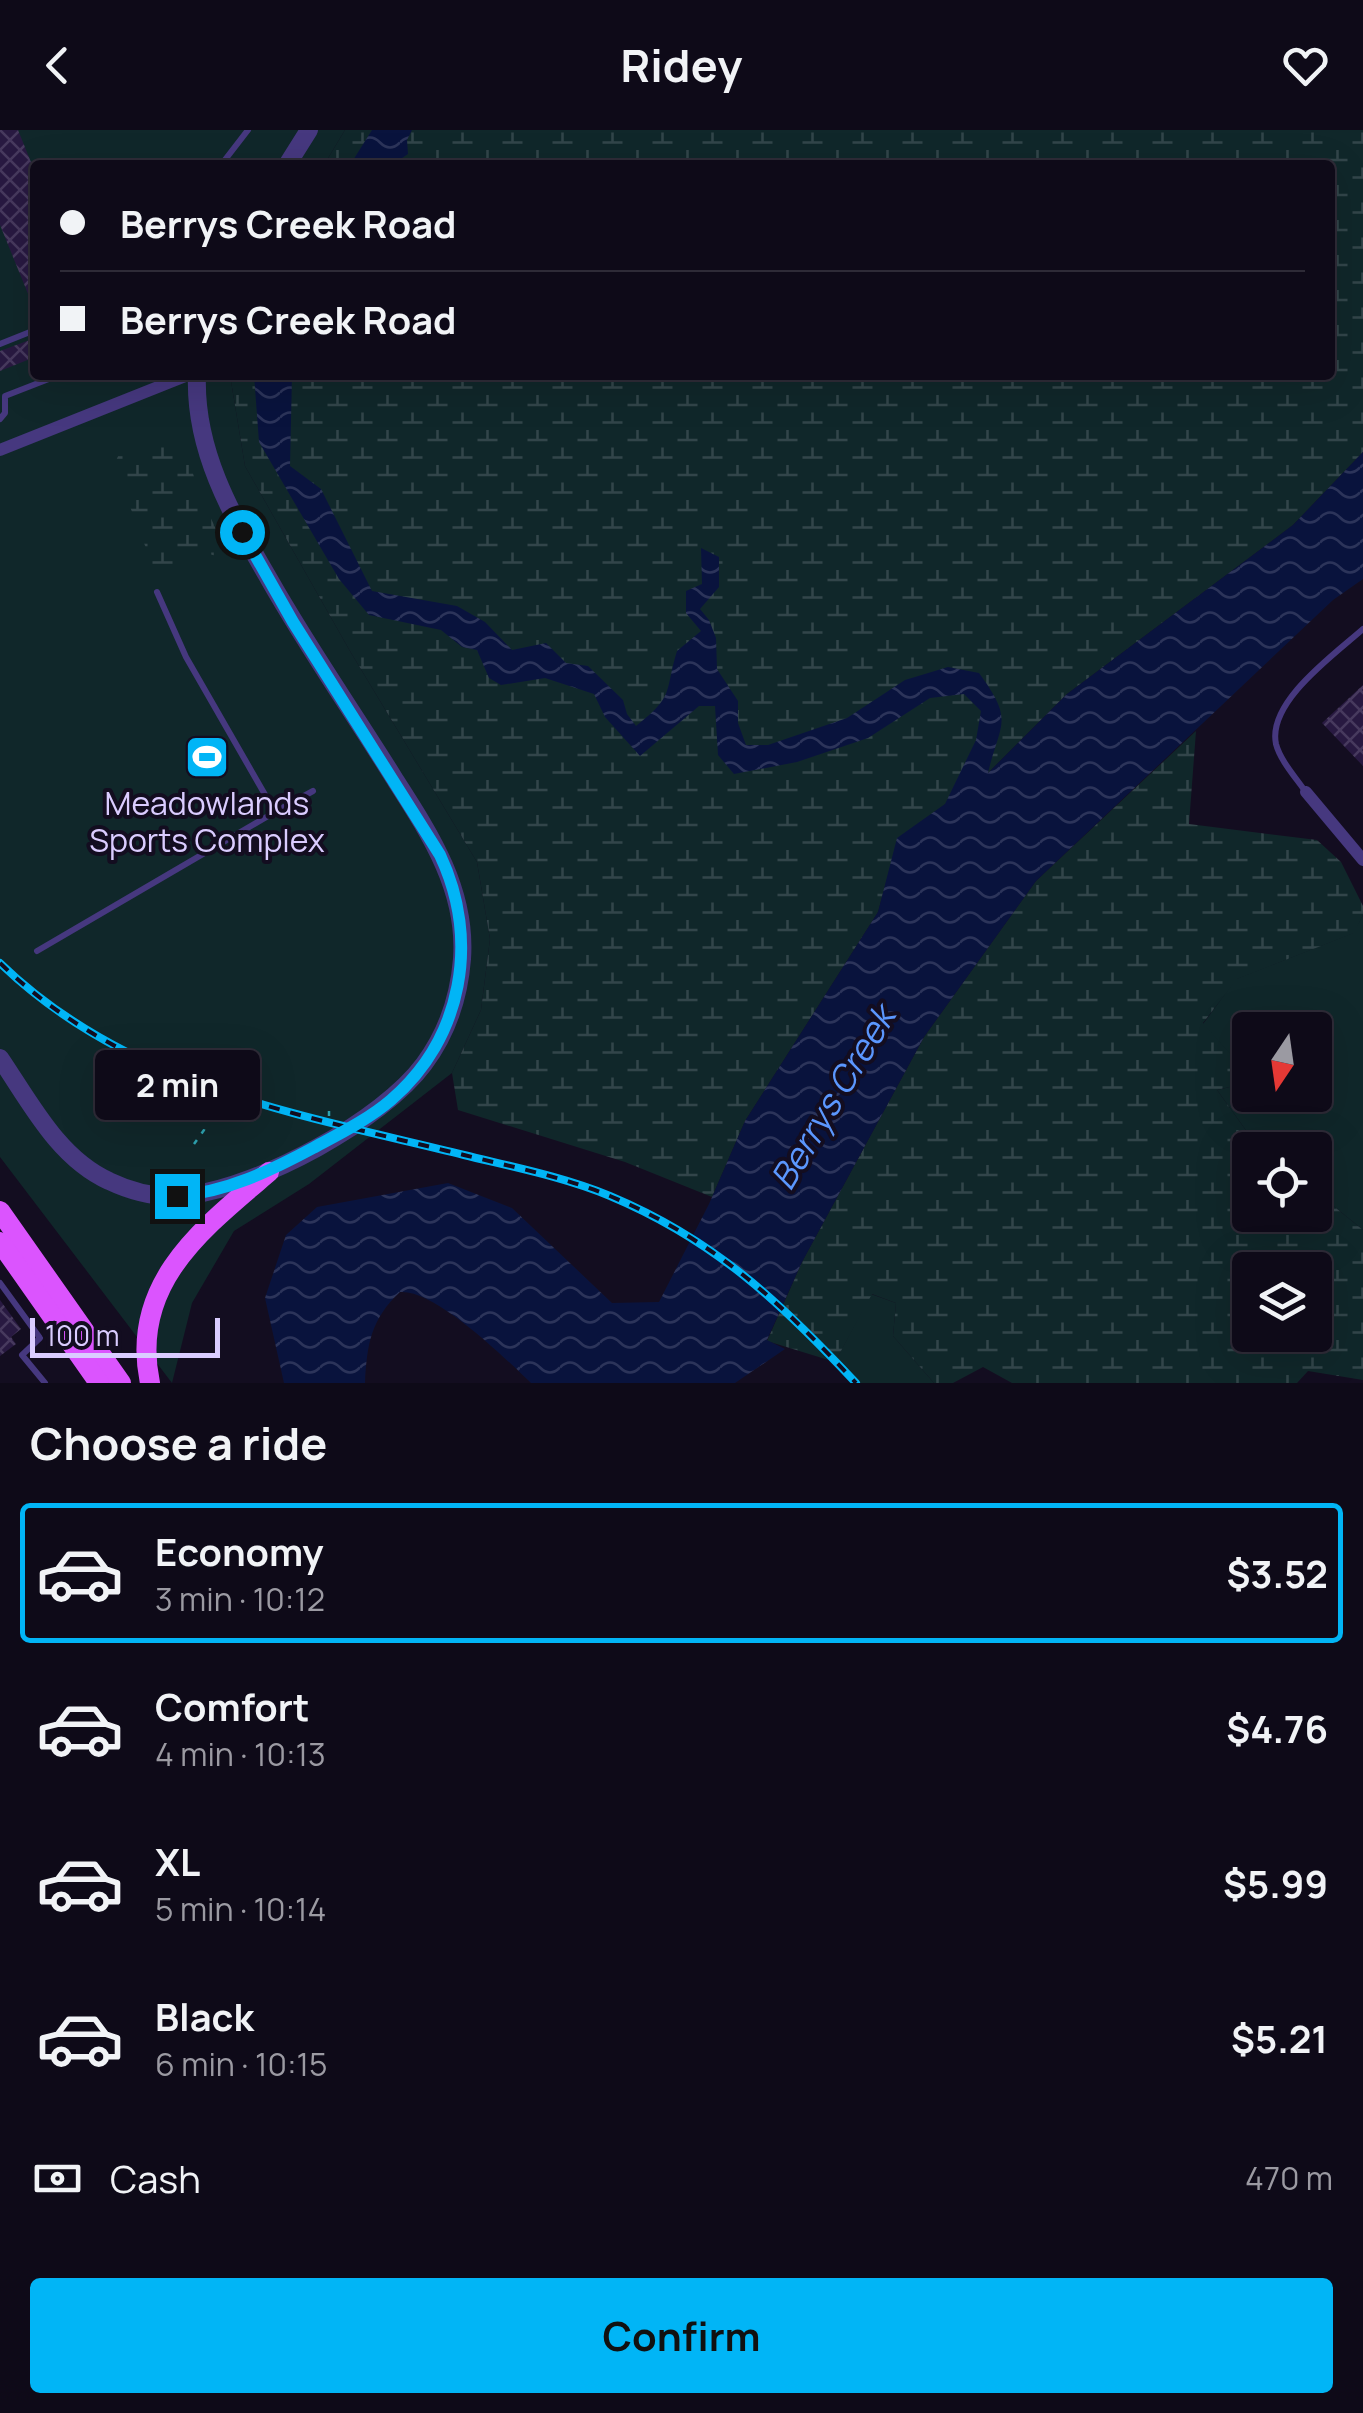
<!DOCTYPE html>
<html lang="en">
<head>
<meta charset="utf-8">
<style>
  body { margin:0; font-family:Manrope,sans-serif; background:#1c1825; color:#f1f3f6; height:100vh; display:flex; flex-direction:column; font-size:38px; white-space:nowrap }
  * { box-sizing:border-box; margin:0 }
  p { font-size:32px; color:#9b9aa2 }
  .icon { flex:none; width:55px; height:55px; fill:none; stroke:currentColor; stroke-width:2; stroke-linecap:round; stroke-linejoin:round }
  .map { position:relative; height:1253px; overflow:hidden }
  .panel { display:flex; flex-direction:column; background:#0e0a18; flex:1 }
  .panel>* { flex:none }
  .guide { position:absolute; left:30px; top:30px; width:1305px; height:220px; border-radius:10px; box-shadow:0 10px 40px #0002,0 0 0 2px #2e2b37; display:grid; align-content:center; height:220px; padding:0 30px; background:#0e0a18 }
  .needle { width:65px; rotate:193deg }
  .buttons { position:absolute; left:1232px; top:882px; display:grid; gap:20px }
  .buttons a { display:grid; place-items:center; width:100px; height:100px; border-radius:10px; background:#0e0a18; box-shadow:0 10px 40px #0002,0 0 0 2px #2e2b37; font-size:50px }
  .scale { position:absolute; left:30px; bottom:25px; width:190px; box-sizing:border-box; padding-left:10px; border:5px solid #daccff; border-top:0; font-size:28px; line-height:35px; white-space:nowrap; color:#daccff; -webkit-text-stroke:8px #130d20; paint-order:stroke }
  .end { position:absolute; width:45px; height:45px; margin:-22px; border:12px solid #01b5f6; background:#111; box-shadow:0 0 0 5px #111 }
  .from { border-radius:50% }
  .bubble { position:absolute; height:70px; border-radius:10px; background:#0e0a18; box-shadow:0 10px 40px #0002,0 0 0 2px #2e2b37; font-size:32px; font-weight:700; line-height:70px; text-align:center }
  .guide b { display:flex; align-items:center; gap:35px; height:95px; font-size:38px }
  .guide b+b { border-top:2px solid #2e2b37 }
  .guide i { width:25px; height:25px; background:#f1f3f6 }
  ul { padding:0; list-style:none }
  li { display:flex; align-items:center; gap:30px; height:140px; margin:0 20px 15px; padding:0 10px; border:5px solid transparent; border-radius:10px }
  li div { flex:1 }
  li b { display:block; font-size:38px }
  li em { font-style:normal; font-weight:700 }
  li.selected { border-color:#01b5f6 }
  li>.icon { width:90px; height:90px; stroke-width:1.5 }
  h2 { padding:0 30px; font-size:45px; line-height:120px }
  .pay { display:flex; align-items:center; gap:25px; height:110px; padding:0 30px; font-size:38px }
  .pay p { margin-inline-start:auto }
  .cta { display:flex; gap:20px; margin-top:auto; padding:20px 30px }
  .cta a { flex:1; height:115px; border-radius:10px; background:#01b5f6; color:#111; font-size:40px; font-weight:700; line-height:115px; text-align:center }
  header { display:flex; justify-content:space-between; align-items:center; height:130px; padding:0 30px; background:#0e0a18; font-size:45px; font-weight:700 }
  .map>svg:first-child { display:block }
</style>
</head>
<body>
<header><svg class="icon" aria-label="back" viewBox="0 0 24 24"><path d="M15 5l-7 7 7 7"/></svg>Ridey<svg class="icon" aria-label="heart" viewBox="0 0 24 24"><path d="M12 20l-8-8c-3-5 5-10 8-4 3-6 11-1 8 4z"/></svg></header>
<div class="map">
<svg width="1363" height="1253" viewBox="0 0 1363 1253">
  <defs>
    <pattern id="wetland-marsh" width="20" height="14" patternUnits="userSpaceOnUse" patternTransform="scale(2.5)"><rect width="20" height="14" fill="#10272a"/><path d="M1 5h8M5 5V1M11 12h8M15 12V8" fill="none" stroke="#32454a"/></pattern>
    <pattern id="water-waves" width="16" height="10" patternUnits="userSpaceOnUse" patternTransform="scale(2.5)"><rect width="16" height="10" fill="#09133d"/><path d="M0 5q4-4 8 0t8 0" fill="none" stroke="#2c345a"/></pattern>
    <pattern id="building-cross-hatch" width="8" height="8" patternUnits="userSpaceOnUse" patternTransform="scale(2.5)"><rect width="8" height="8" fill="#281941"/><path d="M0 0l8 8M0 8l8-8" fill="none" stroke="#47395e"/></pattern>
  </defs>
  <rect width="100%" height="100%" fill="#130d20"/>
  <g fill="#10272a">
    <path d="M0 0H345L324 35H35V245H230L245 336 350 521 477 732 490 809 481 880 452 943 309 1054 234 1101 192 1173 172 1253 0 1027Z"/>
    <path d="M1363 785V1100L1315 1061V1020H1260L1217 960 1250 952V965H1315V900H1250V946L1203 894 1236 849 1353 803Z"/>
    <path d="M871 1164 896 1173 893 1206 934 1253H854L835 1232Z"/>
  </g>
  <g fill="url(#wetland-marsh)" fill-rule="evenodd">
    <path d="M345 0H1363V322L1293 395 1067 564 986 645 898 708 878 782 745 991 712 1067 625 1032 458 980 452 943 481 880 490 809 477 732 350 521 245 336 230 245H1330V35H324Z"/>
    <path d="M175 302 179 322 186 321 199 363 230 429 200 422 162 443 154 439 114 335 120 322Z"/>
    <path d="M1196 601 1189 694 1317 710 1341 732 1363 776V785L1354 803 1237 849 1203 893 1250 946V952L1217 960 1260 1020H1250V1085H1315V1061L1363 1100V1250L1308 1241 1297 1253H1012L983 1237 953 1253H934L893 1206 896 1173 872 1164 835 1232 767 1211 802 1132 924 907 1036 751ZM1250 1140H1315V1205H1250Z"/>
  </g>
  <g fill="url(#water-waves)">
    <path d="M372 0H412L407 10 408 24 392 35H350Z"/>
    <path d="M254 245H292L290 336 321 359 372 461 457 476 485 492 512 520 546 513 566 533 588 536 623 570 627 584 636 596C675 565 664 564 677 521L701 501 686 483V461L702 454 701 418 719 427V457L700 479 709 490 716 508 717 539 738 571V593L746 615H768L847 588 905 550 948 537 979 543C1015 592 1000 592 988 643L1067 564 1293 395 1363 322V449L1333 470 1036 751 924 907 802 1132 767 1210 785 1219 735 1253H531C506 1229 435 1159 400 1162 371 1189 367 1214 365 1253H284L265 1168 286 1105 317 1077 448 1053 512 1078 612 1173 659 1172 709 1074 745 991 878 782 897 708 945 674 976 610 981 581 964 564 930 568 868 608 797 632 734 644 718 625 715 576H699L640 626 605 587 594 564 545 548 501 555 489 548 477 520 462 517 441 500 369 485 339 449 259 312Z"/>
  </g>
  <g fill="url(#building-cross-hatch)">
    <path d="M0 0H18L35 42V181L0 95Z"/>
    <path d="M35 208V227L0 241V221Z"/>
    <path d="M1363 555V636L1322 593Z"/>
    <path d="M0 1170 21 1199 11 1207 16 1214 0 1226Z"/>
  </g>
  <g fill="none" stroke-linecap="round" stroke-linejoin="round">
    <g stroke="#2ea3b1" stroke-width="2.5" stroke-dasharray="5 8" stroke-linecap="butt">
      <path d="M329 986V980"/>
      <path d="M194 1014 204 1000 210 979"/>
    </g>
    <g stroke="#46387f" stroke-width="6">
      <path d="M221 35 248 0"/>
      <path d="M0 214 35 200"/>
      <path d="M0 289 5 283V266L59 245"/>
      <path d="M157 462 186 527 275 682 313 661"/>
      <path d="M1305 661C1296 648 1280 630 1276 614 1267 572 1335 524 1363 499"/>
      <path d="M37 821 275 682"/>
      <path d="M0 1153 40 1208 22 1225 45 1253"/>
    </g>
    <g stroke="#46387f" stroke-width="12">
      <path d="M0 320 188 245"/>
      <path d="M1306 662 1363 730"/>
    </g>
    <g stroke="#46387f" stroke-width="18">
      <path d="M287 35 309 0"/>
      <path d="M0 928C30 972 58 1028 109 1051 134 1063 162 1069 190 1065 260 1056 382 991 424 934 447 903 459 867 462 829 467 760 430 704 394 648 353 582 308 518 269 449 232 385 194 321 197 245"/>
    </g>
    <g stroke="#db54fe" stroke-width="20">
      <path d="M0 1081 121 1253"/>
      <path d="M0 1112 99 1253"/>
      <path d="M150 1253C129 1154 202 1099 269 1042"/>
    </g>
    <g stroke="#01b5f6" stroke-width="8">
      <path id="rail" d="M0 833C128 957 298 984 464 1025 513 1037 564 1047 610 1066 715 1110 780 1172 856 1253"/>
    </g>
    <use href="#rail" stroke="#130d20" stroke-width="4" stroke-dasharray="11" stroke-linecap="butt"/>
  </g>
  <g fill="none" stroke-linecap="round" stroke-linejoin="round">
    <path stroke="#01b5f6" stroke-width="12" d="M177 1066C227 1062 270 1041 313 1018 339 1004 369 989 391 970 463 908 480 810 440 725L293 492 242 402"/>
  </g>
  <defs>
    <g id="stadium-square" transform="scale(2.25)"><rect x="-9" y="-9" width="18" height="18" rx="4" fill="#01b5f6" stroke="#130d20"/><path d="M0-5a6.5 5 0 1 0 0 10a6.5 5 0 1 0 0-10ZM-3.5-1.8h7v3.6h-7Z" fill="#fff"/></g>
  </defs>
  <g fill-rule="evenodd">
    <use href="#stadium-square" x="207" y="627"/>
  </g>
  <g text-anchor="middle" stroke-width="8" stroke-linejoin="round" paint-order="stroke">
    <g font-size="32" fill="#daccff" stroke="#130d20">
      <text x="207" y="685">Meadowlands<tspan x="207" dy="37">Sports Complex</tspan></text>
    </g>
    <g font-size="35" font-style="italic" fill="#5b97fe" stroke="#130d20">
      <text transform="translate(833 968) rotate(-59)" y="12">Berrys Creek</text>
    </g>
  </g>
</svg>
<div class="buttons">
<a><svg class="needle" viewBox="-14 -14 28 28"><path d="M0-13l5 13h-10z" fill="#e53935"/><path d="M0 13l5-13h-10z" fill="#9b9aa2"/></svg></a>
<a><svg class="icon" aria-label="locate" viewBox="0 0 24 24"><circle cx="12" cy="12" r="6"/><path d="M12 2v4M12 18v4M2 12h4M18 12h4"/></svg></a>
<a><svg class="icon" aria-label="layers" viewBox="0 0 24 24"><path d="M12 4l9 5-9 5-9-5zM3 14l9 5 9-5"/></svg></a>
</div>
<div class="scale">100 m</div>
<i class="end from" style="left:242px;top:402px"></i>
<i class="end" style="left:177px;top:1066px"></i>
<div class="bubble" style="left:95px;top:920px;width:165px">2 min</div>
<div class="guide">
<b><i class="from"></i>Berrys Creek Road</b>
<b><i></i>Berrys Creek Road</b>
</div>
</div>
<section class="panel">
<h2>Choose a ride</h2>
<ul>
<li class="selected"><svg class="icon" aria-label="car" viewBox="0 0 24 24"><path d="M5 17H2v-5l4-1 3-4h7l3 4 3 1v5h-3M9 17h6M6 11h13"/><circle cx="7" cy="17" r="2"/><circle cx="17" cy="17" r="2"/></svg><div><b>Economy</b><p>3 min · 10:12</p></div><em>$3.52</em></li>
<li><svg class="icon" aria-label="car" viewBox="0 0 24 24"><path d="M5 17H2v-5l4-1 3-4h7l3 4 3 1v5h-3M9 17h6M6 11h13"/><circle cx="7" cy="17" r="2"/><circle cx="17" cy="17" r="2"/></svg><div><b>Comfort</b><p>4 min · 10:13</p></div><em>$4.76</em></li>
<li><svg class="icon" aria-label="car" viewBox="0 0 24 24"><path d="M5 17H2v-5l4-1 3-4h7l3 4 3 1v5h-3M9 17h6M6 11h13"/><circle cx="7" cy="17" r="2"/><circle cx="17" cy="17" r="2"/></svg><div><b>XL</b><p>5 min · 10:14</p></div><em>$5.99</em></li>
<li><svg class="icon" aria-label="car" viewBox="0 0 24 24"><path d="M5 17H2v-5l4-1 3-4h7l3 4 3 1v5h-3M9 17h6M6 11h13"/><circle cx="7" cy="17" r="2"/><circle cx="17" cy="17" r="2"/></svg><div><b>Black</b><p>6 min · 10:15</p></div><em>$5.21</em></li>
</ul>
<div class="pay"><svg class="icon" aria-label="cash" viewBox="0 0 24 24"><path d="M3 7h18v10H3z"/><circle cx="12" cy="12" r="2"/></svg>Cash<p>470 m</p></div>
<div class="cta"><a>Confirm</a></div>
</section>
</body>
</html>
